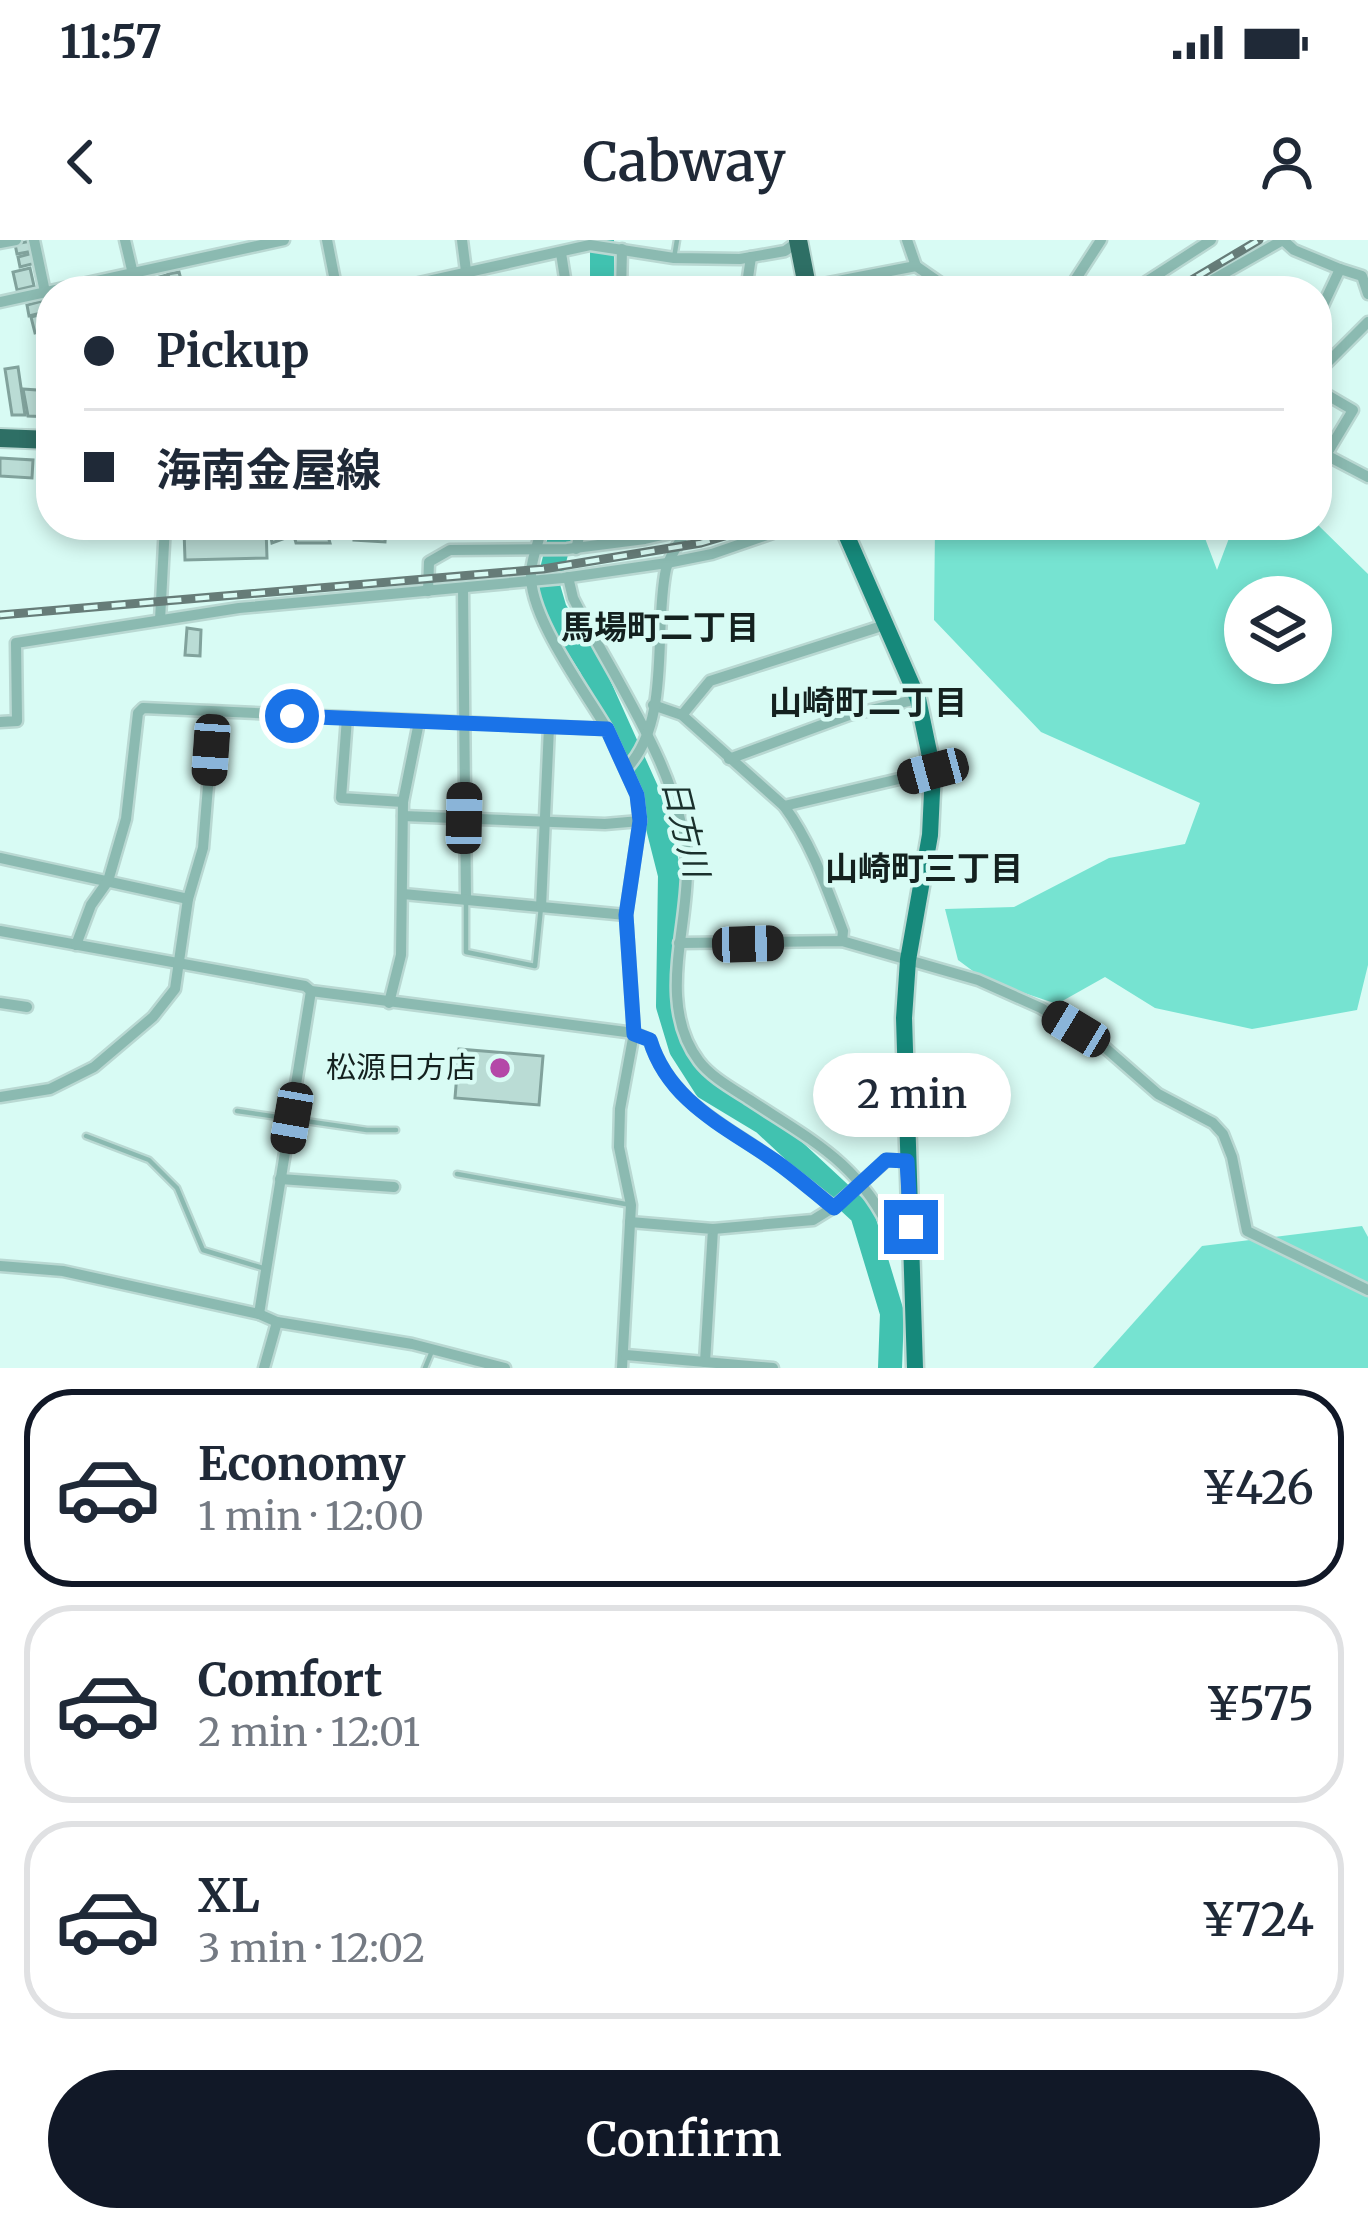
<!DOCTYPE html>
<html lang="en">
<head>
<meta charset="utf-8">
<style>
  body { margin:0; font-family:Merriweather,"Noto Sans JP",serif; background:#f6f6f7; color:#1f2937; height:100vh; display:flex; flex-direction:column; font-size:45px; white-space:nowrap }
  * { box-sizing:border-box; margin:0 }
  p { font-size:39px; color:#747a83 }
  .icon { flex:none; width:66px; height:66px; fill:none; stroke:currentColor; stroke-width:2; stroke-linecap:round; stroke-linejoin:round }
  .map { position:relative; height:1128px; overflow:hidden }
  .sheet { display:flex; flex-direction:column; background:#fff; flex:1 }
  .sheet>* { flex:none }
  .banner { position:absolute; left:36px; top:36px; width:1296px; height:264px; border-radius:48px; box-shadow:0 6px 18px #0003; display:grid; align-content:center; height:264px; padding:0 48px; background:#fff }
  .tools { position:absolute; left:1224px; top:336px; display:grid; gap:24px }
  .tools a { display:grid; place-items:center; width:108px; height:108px; border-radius:50%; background:#fff; box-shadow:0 6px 18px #0003; font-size:60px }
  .end { position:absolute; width:54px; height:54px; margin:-27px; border:15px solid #1a73e8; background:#fff; box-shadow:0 0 0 6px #fff }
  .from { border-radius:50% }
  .bubble { position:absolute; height:84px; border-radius:42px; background:#fff; box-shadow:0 6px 18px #0003; font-size:39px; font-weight:600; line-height:84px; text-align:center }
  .car { position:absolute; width:36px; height:72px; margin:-36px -18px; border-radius:15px; box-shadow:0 0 9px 3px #0007; background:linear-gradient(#222 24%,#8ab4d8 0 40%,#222 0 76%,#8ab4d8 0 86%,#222 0) }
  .banner b { display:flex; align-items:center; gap:42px; height:114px; font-size:45px }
  .banner b+b { border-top:3px solid #e0e1e3 }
  .banner i { width:30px; height:30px; background:#1f2937 }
  ul { padding:21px 0 0; list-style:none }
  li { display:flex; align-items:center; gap:36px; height:198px; margin:0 24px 18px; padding:0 24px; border:6px solid #e0e1e3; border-radius:48px }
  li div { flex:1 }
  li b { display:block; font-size:45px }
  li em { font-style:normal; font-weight:600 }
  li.on { border-color:#111827 }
  li>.icon { width:108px; height:108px; stroke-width:1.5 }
  .primary-button { display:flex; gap:24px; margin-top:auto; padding:24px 48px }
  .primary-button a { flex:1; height:138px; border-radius:72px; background:#111827; color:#fff; font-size:48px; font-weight:600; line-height:138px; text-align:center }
  .status { display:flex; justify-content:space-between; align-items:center; height:84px; padding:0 60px; background:#fff; direction:ltr }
  .status svg { height:33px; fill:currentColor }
  header { display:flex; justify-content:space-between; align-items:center; height:156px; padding:0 48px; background:#fff; font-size:54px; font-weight:600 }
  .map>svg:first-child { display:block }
</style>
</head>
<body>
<div class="status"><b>11:57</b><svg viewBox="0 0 49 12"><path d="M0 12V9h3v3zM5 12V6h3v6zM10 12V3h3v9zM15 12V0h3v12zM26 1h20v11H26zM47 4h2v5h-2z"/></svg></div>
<header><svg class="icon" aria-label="back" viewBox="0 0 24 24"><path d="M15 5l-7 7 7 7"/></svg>Cabway<svg class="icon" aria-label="person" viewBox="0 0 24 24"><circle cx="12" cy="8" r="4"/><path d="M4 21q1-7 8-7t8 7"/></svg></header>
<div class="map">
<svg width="1368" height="1128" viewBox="0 0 1368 1128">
  <rect width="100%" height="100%" fill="#d8fbf4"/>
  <g fill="#76e3d1" fill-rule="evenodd">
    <path d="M1317 284 1368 334V725L1357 770 1252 789 1155 768 1105 737 1057 764 985 740 958 720 945 669 1014 667 1109 618 1185 604 1200 563 1041 492 934 380 935 286 1200 285 1217 330 1234 285ZM1245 357H1311V423H1245Z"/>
    <path d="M1362 986 1368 997V1128H1093L1202 1006Z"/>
  </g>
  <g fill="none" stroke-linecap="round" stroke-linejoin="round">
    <g stroke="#41c2b0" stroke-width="24">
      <path d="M602 51V0"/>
      <path d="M563 285 548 346 555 370 591 427 651 560 670 635 668 766 681 809 706 848 764 883 862 974 892 1073 890 1128"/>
    </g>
  </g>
  <g fill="#badcd5" stroke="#81a29c" stroke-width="3">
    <path d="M31 1 33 11 17 14 15 4Z"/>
    <path d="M33 13 36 23 20 27 18 17Z"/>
    <path d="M30 28 34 46 17 50 13 32Z"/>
    <path d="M179 32 184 51H172L168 34Z"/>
    <path d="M166 35 170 51H143L141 42Z"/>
    <path d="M128 43 133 51H94Z"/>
    <path d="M42 61 45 72 29 76 27 65Z"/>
    <path d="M45 73 49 89 35 93 31 77Z"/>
    <path d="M18 127 25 175H12L5 129Z"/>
    <path d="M23 149 51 151V177L28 176Z"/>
    <path d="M0 218 33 220 32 238 0 236Z"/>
    <path d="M269 285H290L291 296 272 303Z"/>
    <path d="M291 285H325L330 303H296Z"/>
    <path d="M355 285H381L386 288 385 302 354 300Z"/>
    <path d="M478 285V290L421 286V285Z"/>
    <path d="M266 288 267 318 185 320 184 290Z"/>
    <path d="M187 388 201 390 200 416 185 415Z"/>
    <path d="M459 809 543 816 539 865 455 858Z"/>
  </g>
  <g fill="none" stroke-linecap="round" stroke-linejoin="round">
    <g stroke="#b9d8d2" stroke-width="9">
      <g id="lane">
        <path d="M674 18 677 0"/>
        <path d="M466 660V712L535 726 541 667"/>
        <path d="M237 871 367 890H396"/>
        <path d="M86 896 149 920 177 948 203 1010 266 1029"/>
        <path d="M457 934 631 965"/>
        <path d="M425 1128 432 1111"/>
      </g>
    </g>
    <g stroke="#b9d8d2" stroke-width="15">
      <g id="street">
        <path d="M34 0 45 52"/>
        <path d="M125 0 137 51"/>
        <path d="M327 0 337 51"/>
        <path d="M462 0 466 31"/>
        <path d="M907 0 916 26 952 51"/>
        <path d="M0 3 16 0"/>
        <path d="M561 13 567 51"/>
        <path d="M807 47 916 26"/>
        <path d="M383 51 590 5 674 18 740 19 785 11 800 0"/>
        <path d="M621 51 622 9"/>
        <path d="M746 51 751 17"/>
        <path d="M1068 51 1101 0"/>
        <path d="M1132 51 1211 0"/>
        <path d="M1193 51 1283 0 1294 10 1340 29"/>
        <path d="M0 62 284 0"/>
        <path d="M1318 76 1340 29 1362 36 1368 54"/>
        <path d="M1317 133 1368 82"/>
        <path d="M1317 149 1353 170 1326 215 1317 212"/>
        <path d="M1326 215 1368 237"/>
        <path d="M543 285C539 300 532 317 531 332 528 376 585 451 607 489"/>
        <path d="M576 309 582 285"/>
        <path d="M568 337 573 358C613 438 683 533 687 625 689 687 656 764 699 821 711 837 733 849 750 860 811 900 861 924 892 995"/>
        <path d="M463 348 466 660"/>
        <path d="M428 351 429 322 450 310 567 309 645 299 706 285"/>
        <path d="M160 380 165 285"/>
        <path d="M653 465 682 475 784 566C811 602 827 649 843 691L842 701"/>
        <path d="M682 475 710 441 885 385"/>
        <path d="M347 478 341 558 403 562"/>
        <path d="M0 482 17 481 16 403 239 368 563 338 667 323 712 314 796 285"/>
        <path d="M729 519 849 475 918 459"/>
        <path d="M627 528C672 480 653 390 666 329 670 314 681 301 688 288"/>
        <path d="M784 566 933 531"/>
        <path d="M403 576 605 584 640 581"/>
        <path d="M0 618 188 659"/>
        <path d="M403 654 626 675"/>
        <path d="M541 667 549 487"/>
        <path d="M0 691 305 746 311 751 634 793 650 800C669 862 725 885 775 921 795 935 814 952 834 967"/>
        <path d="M679 703 842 701 978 740 1041 768 1102 805 1158 854 1213 883 1223 894 1232 917 1247 991 1368 1050"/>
        <path d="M76 705 91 665 108 641 126 579 138 473 143 468 607 489 637 555 640 581 626 675 634 793 620 869 619 907 631 965 622 1128"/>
        <path d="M0 763 27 767"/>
        <path d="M389 763 401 715 403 562 419 482"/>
        <path d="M0 857 50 849 94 827 153 777 175 749 188 659 203 608 214 472"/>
        <path d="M280 939 394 947"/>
        <path d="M630 982 713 989 705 1122"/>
        <path d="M713 989 813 980 834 967 887 920 907 921"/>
        <path d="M0 1026 63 1031 259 1074 277 1082 412 1104 505 1128"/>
        <path d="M259 1074 311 751"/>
        <path d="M626 1115 773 1128"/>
        <path d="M264 1128 277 1082"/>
      </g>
    </g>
    <g stroke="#b9d8d2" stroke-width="21">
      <path id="primary" d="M842 285 918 459 933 531 930 595 908 720 904 778 915 1128"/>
    </g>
    <g stroke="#b9d8d2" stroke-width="22">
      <g id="highway">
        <path d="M798 0 808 51"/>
        <path d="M0 198 51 200"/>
      </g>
    </g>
    <use href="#lane" stroke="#8bbab1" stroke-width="4.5"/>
    <use href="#street" stroke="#8bbab1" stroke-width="10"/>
    <use href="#primary" stroke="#16897b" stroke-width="16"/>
    <use href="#highway" stroke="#2e6f65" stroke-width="18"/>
    <g stroke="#667c78" stroke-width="9">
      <g id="rail">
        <path d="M1173 51 1259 0"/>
        <path d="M0 375 543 329 701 303 762 285"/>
      </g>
    </g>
    <use href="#rail" stroke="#d8fbf4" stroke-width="4.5" stroke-dasharray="14" stroke-linecap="butt"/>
  </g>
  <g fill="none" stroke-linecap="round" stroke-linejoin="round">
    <path stroke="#1a73e8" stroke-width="15" d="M292 476 607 489 637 555 640 581 626 675 634 794 650 800C669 862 725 886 775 921 795 935 814 952 834 968L886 920 907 921 911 987"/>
  </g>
  <circle fill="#b448a8" stroke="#d8fbf4" stroke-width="4.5" cx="500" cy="828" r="12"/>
  <g text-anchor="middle" stroke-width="9" stroke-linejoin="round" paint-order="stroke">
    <g font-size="30" fill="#14211f" stroke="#d8fbf4" text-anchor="end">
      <text x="476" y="838">松源日方店</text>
    </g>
    <g font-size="33" font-weight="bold" fill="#14211f" stroke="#d8fbf4">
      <text x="660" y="399">馬場町二丁目</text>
      <text x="868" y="474">山崎町二丁目</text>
      <text x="924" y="640">山崎町三丁目</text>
    </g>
    <g font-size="33" font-style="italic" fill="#1a302c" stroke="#d8fbf4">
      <text transform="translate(686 588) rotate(76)" y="12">日方川</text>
    </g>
  </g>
</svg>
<div class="tools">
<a><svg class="icon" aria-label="layers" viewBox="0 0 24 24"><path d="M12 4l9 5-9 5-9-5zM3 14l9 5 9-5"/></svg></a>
</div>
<i class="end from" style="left:292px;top:476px"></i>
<i class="end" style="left:911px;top:987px"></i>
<div class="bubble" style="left:813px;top:813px;width:198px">2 min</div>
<i class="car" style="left:211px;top:510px;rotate:184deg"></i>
<i class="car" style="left:933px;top:531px;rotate:255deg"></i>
<i class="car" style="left:464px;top:578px;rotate:1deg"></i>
<i class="car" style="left:748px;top:704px;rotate:88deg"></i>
<i class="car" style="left:1076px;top:789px;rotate:301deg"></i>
<i class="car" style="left:292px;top:878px;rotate:190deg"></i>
<div class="banner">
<b><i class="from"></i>Pickup</b>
<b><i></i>海南金屋線</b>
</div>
</div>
<section class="sheet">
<ul>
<li class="on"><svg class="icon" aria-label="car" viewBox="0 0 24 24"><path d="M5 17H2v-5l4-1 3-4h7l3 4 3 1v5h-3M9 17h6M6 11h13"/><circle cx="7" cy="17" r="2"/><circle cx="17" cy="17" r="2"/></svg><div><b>Economy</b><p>1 min · 12:00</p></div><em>¥426</em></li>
<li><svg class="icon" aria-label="car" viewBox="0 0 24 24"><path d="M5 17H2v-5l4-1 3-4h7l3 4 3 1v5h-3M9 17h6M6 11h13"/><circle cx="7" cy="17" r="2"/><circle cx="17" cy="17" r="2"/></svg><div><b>Comfort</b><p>2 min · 12:01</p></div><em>¥575</em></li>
<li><svg class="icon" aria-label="car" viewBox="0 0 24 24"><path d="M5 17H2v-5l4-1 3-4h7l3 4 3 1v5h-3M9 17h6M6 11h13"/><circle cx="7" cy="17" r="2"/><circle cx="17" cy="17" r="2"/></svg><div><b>XL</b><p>3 min · 12:02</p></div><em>¥724</em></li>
</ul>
<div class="primary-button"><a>Confirm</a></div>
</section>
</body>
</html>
